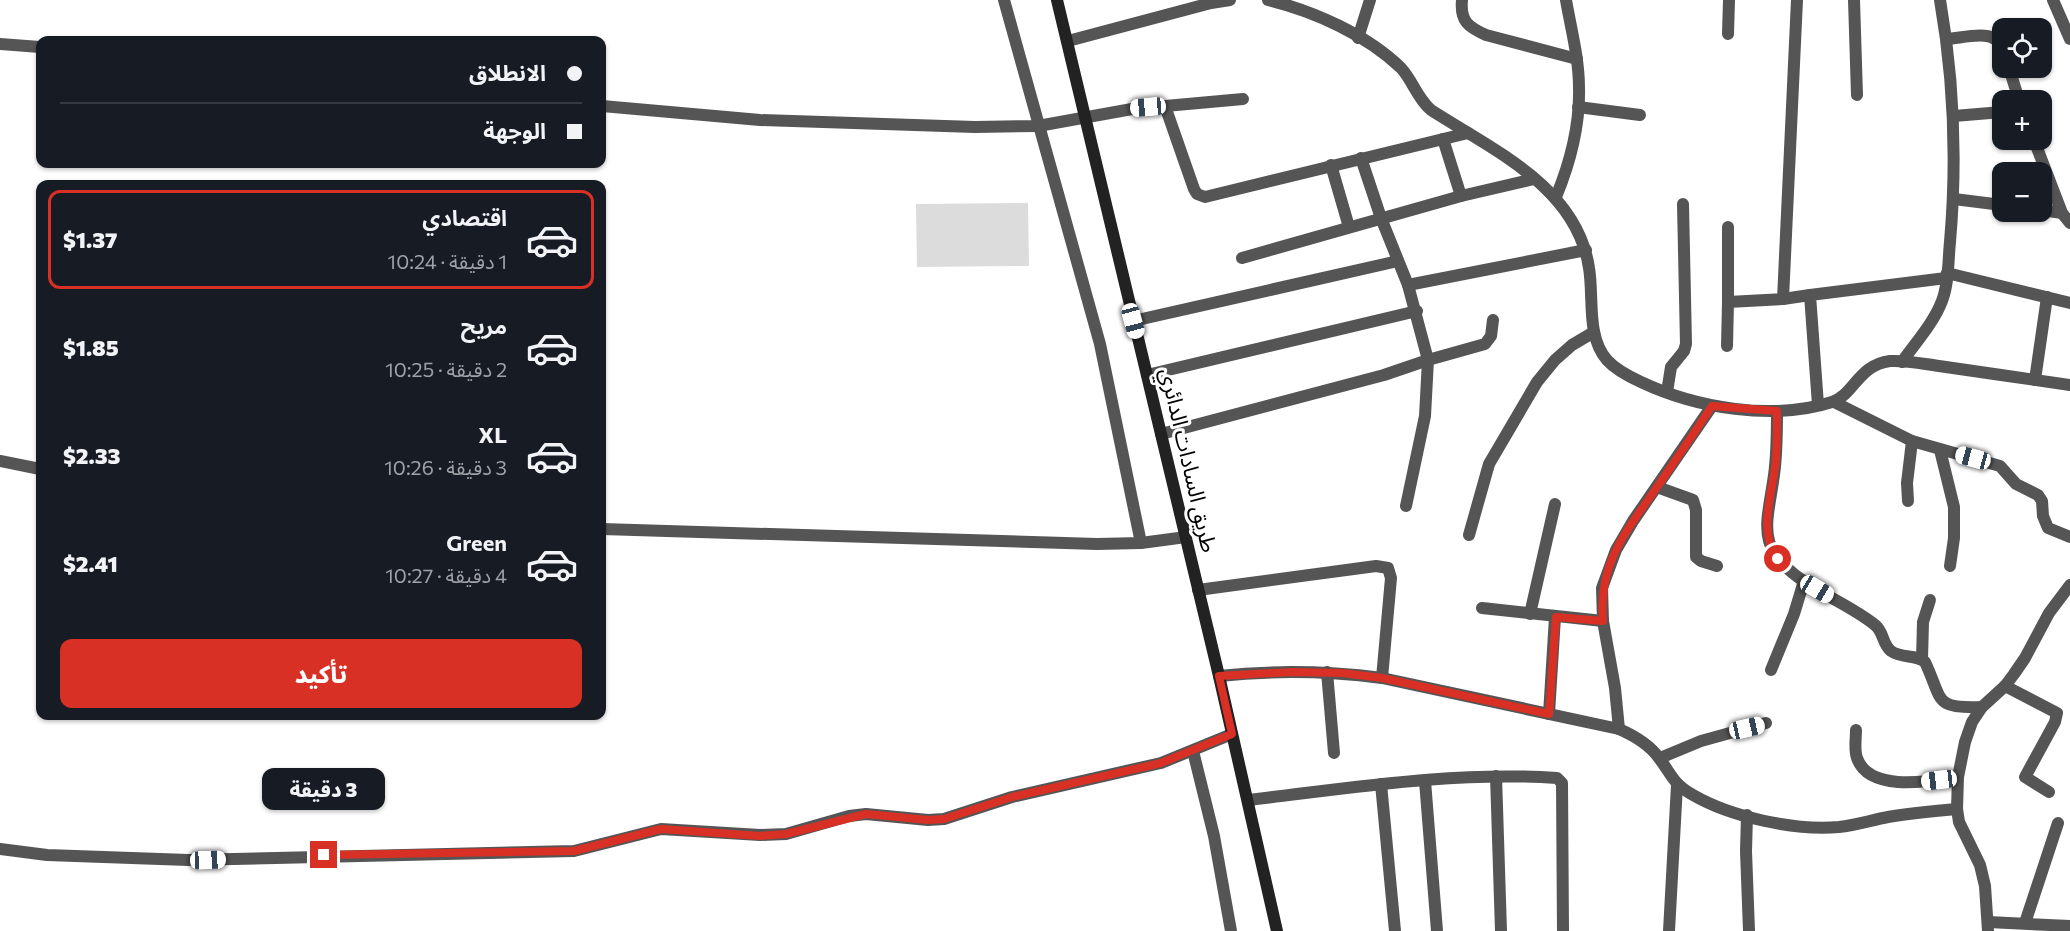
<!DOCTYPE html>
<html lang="ar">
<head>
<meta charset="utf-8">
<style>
  body { margin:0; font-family:Commissioner,"Noto Sans Arabic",sans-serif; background:#20242c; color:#f1f3f6; direction:rtl; height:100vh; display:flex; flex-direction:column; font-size:22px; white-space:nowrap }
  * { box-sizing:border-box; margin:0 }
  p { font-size:20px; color:#9ea1a6 }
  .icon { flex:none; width:33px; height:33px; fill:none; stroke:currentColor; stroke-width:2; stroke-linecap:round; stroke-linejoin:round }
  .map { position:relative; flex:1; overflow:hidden; direction:ltr }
  .details { position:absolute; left:36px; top:180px; width:570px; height:540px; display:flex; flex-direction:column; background:#171b24; border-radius:12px; box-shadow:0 2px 4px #0004; direction:rtl }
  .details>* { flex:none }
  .top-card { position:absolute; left:36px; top:36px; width:570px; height:132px; border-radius:12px; box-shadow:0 2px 4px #0004; direction:rtl; display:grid; align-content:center; height:132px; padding:0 24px; background:#171b24 }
  .fabs { position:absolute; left:1992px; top:18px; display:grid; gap:12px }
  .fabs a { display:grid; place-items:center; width:60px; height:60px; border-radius:12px; background:#171b24; box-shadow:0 2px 4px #0004; font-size:30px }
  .end { position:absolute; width:27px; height:27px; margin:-14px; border:8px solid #d93025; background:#fff; box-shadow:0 0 0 3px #fff }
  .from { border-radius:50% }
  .bubble { position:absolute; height:42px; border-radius:12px; background:#171b24; box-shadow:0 2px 4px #0004; font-size:20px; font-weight:800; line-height:42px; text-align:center; direction:rtl }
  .car { position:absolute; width:18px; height:36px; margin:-18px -9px; border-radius:8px; box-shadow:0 0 4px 2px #0007; background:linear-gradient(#fff 24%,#345 0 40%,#fff 0 76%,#345 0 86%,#fff 0) }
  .top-card b { display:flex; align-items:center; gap:21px; height:57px; font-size:22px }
  .top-card b+b { border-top:2px solid #363941 }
  .top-card i { width:15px; height:15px; background:#f1f3f6 }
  ul { padding:10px 0 0; list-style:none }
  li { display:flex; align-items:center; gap:18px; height:99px; margin:0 12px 9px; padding:0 12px; border:3px solid transparent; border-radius:12px }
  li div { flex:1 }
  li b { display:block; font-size:22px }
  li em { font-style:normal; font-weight:800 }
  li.current { border-color:#d93025 }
  li>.icon { width:54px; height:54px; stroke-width:1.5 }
  .button { display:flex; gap:12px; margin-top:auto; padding:12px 24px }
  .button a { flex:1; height:69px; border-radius:12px; background:#d93025; color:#fff; font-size:24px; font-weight:800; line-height:69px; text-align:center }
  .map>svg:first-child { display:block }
</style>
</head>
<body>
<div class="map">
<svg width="2070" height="931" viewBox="0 0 2070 931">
  <rect width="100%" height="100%" fill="#fff"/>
  <path fill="#dcdcdc" d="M1028 203 1029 266 917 267 916 204Z"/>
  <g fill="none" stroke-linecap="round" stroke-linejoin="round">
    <g stroke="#555" stroke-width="12">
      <path d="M1004 0 1100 344 1141 543"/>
      <path d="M1268 0C1314 11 1367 35 1401 68 1413 81 1417 98 1431 110 1493 150 1577 187 1589 268 1594 297 1586 336 1607 360 1616 370 1630 377 1641 382 1696 408 1773 421 1832 402 1854 395 1858 365 1890 361 1906 360 1924 364 1939 366 1983 372 2026 379 2070 385"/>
      <path d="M1462 0C1460 21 1468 27 1486 35L1577 59"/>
      <path d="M1854 0 1857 95"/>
      <path d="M2053 0 2070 39"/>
      <path d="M1728 34 1729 0"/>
      <path d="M1358 38 1370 0"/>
      <path d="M1947 39C1964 38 1994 28 2002 47"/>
      <path d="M1068 41 1211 3 1230 0"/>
      <path d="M0 44 40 47"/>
      <path d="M2009 68 2019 100"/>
      <path d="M602 106 760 120 975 127 1038 126 1132 109 1243 99"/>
      <path d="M1165 106 1194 189 1197 194 1205 197 1468 133"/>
      <path d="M1578 107 1640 115"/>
      <path d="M1954 116 2002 112"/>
      <path d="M1443 139 1461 196"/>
      <path d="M2034 140 2062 213 2070 223"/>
      <path d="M1331 165 1349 227"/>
      <path d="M1556 197C1570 163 1580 125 1579 88 1579 58 1571 29 1566 0"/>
      <path d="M1954 199 2002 205"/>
      <path d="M2042 210 2062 213"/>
      <path d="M1728 227V302L1783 299 1797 0"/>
      <path d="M1242 258 1461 196 1534 179"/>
      <path d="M1947 273 2070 303"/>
      <path d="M1408 285 1586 250"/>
      <path d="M1783 299 1810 295"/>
      <path d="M1133 321 1398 261"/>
      <path d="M1727 346 1728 302"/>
      <path d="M1902 362C1916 342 1933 324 1942 301 1949 283 1948 261 1950 242 1957 161 1954 80 1940 0"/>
      <path d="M1147 375 1417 311"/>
      <path d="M2035 380 2047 297"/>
      <path d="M1667 392 1671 367 1684 351 1686 344 1683 204"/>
      <path d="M1834 402 1912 441 2000 466 2016 484 2038 495 2042 501 2043 516 2048 528 2070 537"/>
      <path d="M1818 405 1810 295 1946 278"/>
      <path d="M1777 411C1777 432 1777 454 1774 475 1767 526 1754 548 1805 582 1827 597 1854 608 1875 625 1884 632 1882 644 1891 651 1902 659 1916 654 1925 662 1943 700 1933 709 1982 707"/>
      <path d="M1161 434 1384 375 1428 360 1408 285 1381 218 1361 158"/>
      <path d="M1940 450 1954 507V538L1950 566"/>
      <path d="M0 461 40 469"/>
      <path d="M1657 487 1693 500 1696 510V557L1701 561 1717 566"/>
      <path d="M1908 501 1907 483 1912 441"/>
      <path d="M1406 506 1425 416 1428 360 1485 344 1491 336 1493 320"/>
      <path d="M602 529 1097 544 1141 543 1186 537"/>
      <path d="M1469 535 1489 464 1537 382 1555 360 1572 345 1594 332"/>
      <path d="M1198 590 1376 566 1388 568 1391 578 1382 678"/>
      <path d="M1482 608 1603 621"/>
      <path d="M1530 614 1555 504"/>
      <path d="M1922 659 1923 622 1930 600"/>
      <path d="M1771 670 1794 614 1804 581"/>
      <path d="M1327 672 1334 753"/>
      <path d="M1219 676C1274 670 1327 671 1382 678L1619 729C1635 736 1649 744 1659 758 1672 775 1673 784 1693 795 1731 817 1795 831 1839 827 1856 825 1872 820 1888 817 1911 813 1934 811 1957 809"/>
      <path d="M2005 686 2057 713 2055 722 2025 777 2049 792"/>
      <path d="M1549 714 1555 617"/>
      <path d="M1619 729 1615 688 1603 621 1602 588 1616 550 1633 521 1712 406"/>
      <path d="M1856 730C1856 739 1854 750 1857 758 1869 793 1931 781 1958 777"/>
      <path d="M1193 751 1214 836 1231 931"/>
      <path d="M1660 758 1701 741 1766 723"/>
      <path d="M1496 776 1501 931"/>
      <path d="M1425 781 1437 931"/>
      <path d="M1381 784 1395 931"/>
      <path d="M1248 800C1350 788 1454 771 1557 778L1562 783 1563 931"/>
      <path d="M1747 815 1746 851 1749 931"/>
      <path d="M0 849 47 855 188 860 574 851 661 829 760 835 786 834 849 816 866 814 928 820 944 819 1012 797 1161 763 1232 734"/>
      <path d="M1988 922 2070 926"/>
      <path d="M2025 923 2058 823"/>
      <path d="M1669 931 1677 785"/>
      <path d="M1988 931 1985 886 1980 865 1959 822 1957 809 1958 777 1965 742 1972 722 1982 707 2005 686 2014 674 2025 658 2049 613 2070 585"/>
    </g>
    <path stroke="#222" stroke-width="12" d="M1057 0 1219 676 1277 931"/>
  </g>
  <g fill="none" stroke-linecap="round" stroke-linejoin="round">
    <path stroke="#d93025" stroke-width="8" d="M324 855 574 851 661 829 760 836 786 834 866 814 928 820 944 819 1012 797 1161 763 1232 734 1219 676 1292 672 1342 673 1382 678 1549 714 1556 617 1603 621C1598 563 1626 532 1657 487 1676 460 1694 433 1712 406L1777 411C1777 427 1777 443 1776 458 1774 491 1756 530 1778 559"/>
  </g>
  <g text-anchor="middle" stroke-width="6" stroke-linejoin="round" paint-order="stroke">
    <g font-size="22" fill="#000" stroke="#fff">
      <text transform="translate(1189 460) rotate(77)" y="8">طريق السادات الدائري</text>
    </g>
  </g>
</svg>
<div class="fabs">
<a><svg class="icon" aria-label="locate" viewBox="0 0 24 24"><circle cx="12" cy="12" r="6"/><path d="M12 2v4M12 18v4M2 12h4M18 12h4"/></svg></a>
<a>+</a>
<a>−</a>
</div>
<i class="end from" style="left:1778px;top:559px"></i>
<i class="end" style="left:324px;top:855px"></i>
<div class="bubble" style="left:262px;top:768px;width:123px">3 دقيقة</div>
<i class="car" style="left:1148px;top:107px;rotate:265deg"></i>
<i class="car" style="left:1133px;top:321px;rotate:165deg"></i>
<i class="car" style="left:1973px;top:458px;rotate:285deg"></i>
<i class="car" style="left:1817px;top:589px;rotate:121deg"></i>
<i class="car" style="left:1747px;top:728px;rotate:77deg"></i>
<i class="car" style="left:1939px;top:780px;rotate:263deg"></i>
<i class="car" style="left:208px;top:860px;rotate:88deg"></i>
<div class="top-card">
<b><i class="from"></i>الانطلاق</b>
<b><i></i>الوجهة</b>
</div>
<section class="details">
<ul>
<li class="current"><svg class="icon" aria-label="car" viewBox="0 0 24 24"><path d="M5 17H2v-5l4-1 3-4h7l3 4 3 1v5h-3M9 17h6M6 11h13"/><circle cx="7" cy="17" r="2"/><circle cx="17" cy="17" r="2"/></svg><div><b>اقتصادي</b><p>1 دقيقة · 10:24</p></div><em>$1.37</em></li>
<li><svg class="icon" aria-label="car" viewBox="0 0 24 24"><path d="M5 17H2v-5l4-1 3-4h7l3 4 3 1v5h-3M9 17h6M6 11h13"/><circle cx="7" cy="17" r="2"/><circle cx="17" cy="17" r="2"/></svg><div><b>مريح</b><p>2 دقيقة · 10:25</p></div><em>$1.85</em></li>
<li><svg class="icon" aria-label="car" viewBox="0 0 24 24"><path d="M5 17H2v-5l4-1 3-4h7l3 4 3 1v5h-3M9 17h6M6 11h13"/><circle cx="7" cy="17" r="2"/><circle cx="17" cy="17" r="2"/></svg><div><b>XL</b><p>3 دقيقة · 10:26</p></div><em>$2.33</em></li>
<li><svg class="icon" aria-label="car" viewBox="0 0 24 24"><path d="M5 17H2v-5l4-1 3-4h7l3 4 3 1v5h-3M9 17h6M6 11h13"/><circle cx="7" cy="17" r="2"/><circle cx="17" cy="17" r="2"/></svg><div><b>Green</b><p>4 دقيقة · 10:27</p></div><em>$2.41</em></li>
</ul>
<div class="button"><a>تأكيد</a></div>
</section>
</div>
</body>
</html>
